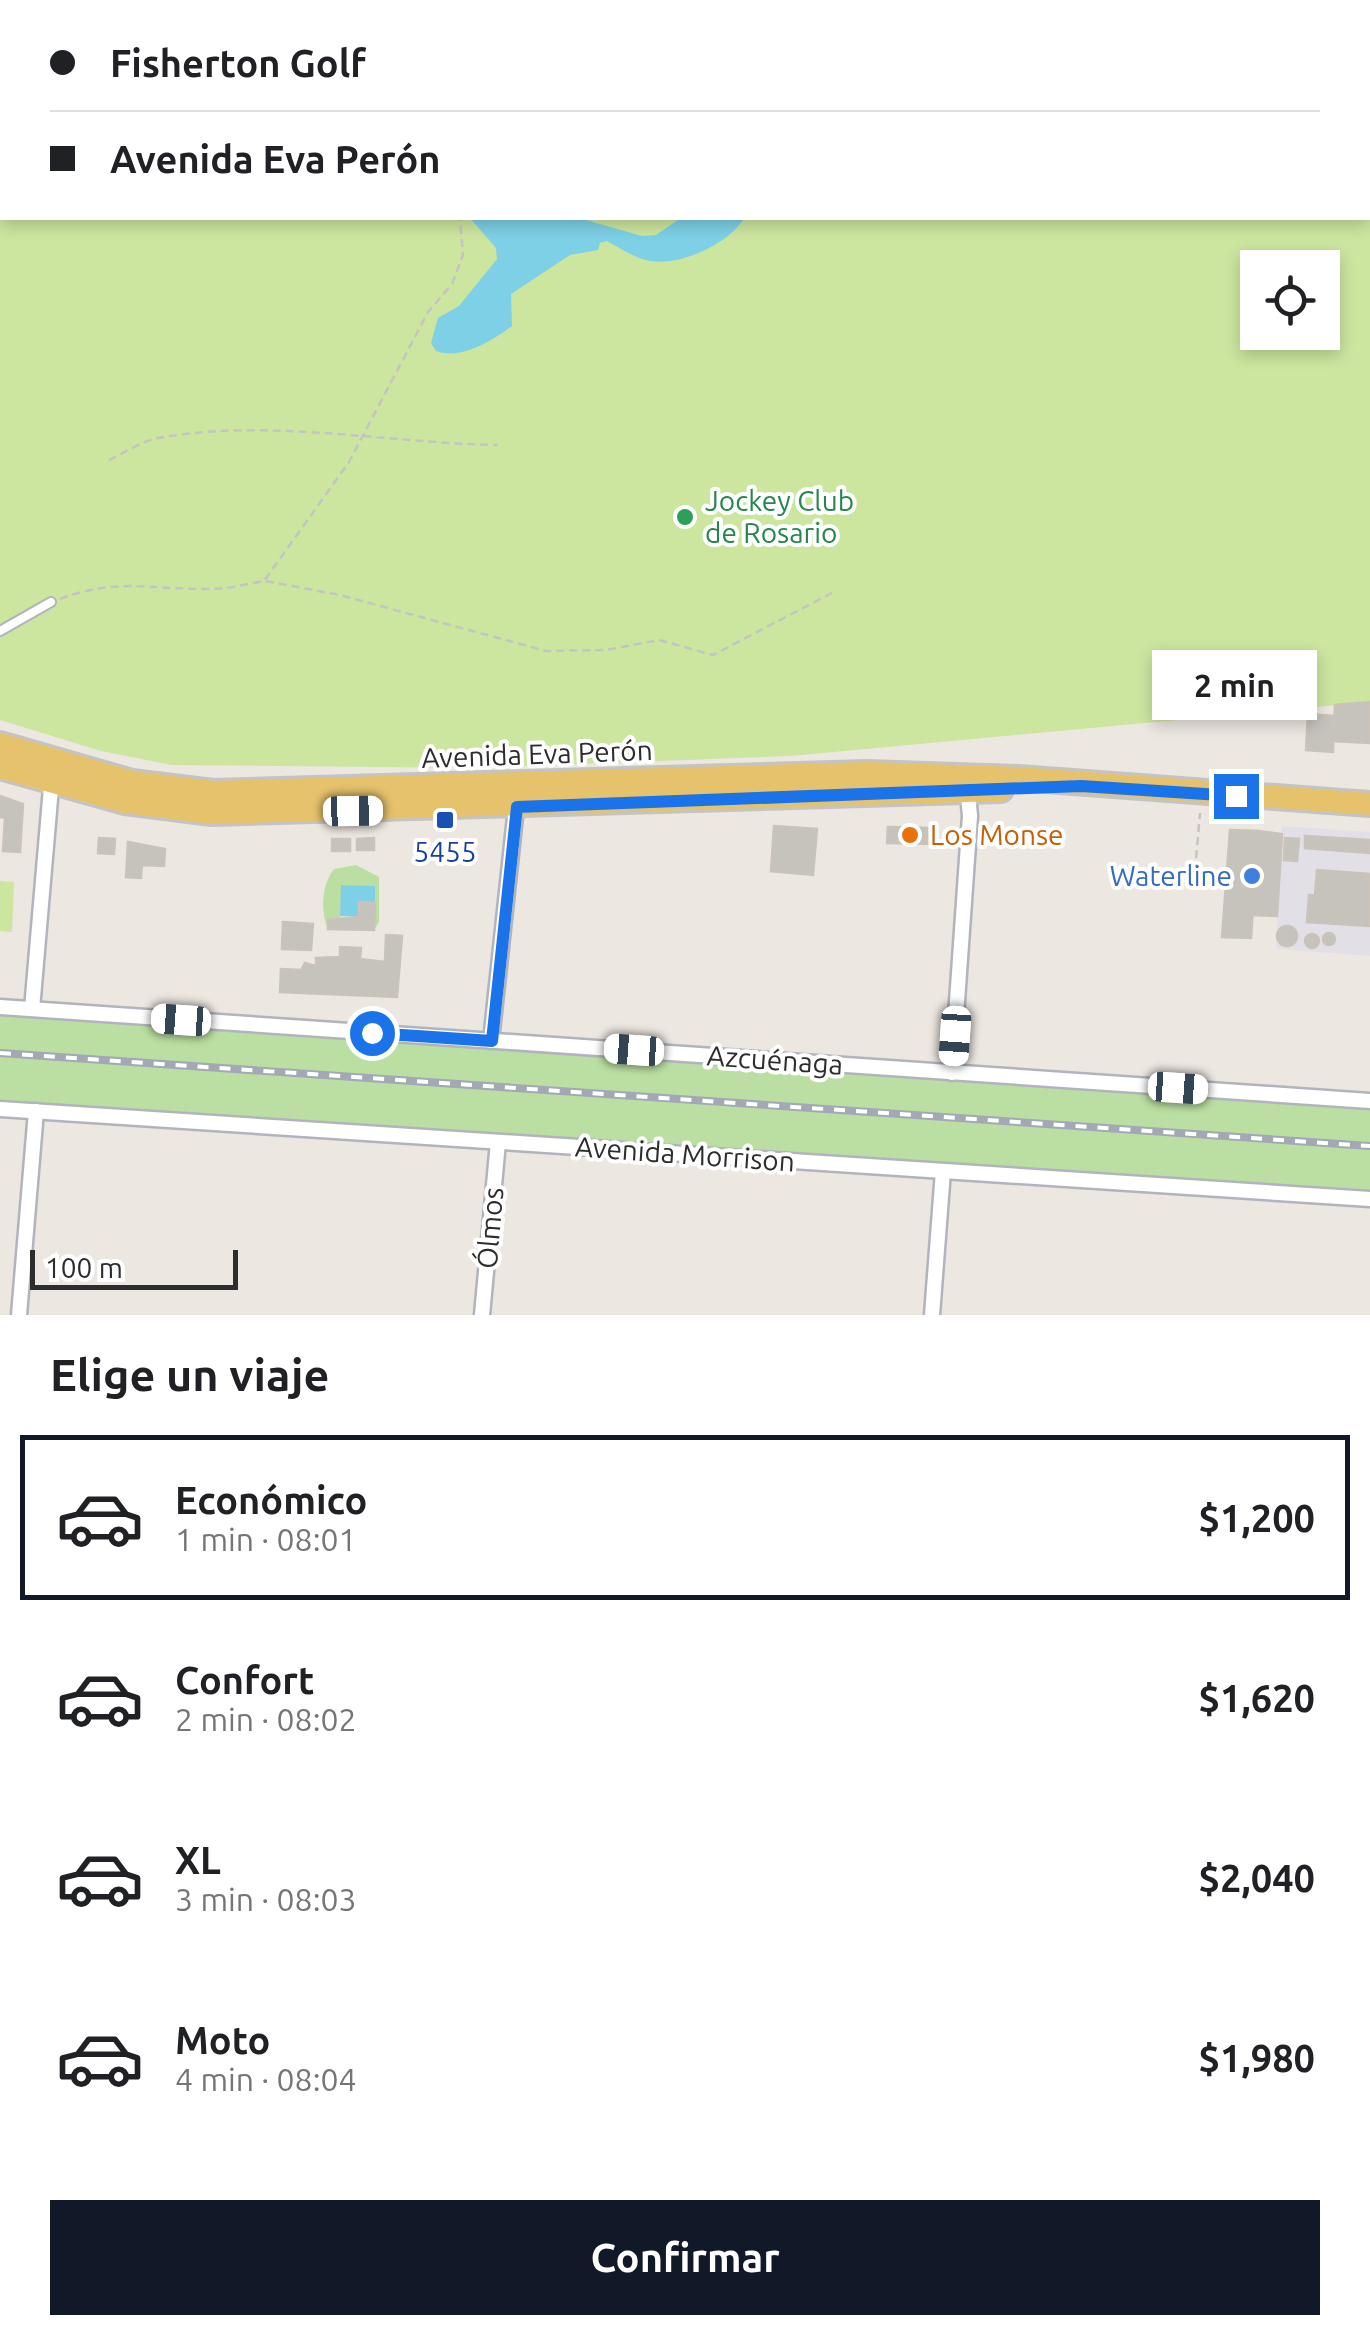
<!DOCTYPE html>
<html lang="es">
<head>
<meta charset="utf-8">
<style>
  body { margin:0; font-family:Ubuntu,sans-serif; background:#f6f6f6; color:#202124; height:100vh; display:flex; flex-direction:column; font-size:38px; white-space:nowrap }
  * { box-sizing:border-box; margin:0 }
  p { font-size:32px; color:#757577 }
  .icon { flex:none; width:55px; height:55px; fill:none; stroke:currentColor; stroke-width:2; stroke-linecap:round; stroke-linejoin:round }
  .map { position:relative; height:1315px; overflow:hidden }
  .side { display:flex; flex-direction:column; background:#fff; flex:1 }
  .side>* { flex:none }
  .hud { position:absolute; left:0px; top:0px; width:1370px; height:220px; box-shadow:0 5px 15px #0003; display:grid; align-content:center; height:220px; padding:0 50px; background:#fff }
  .fabs { position:absolute; left:1240px; top:250px; display:grid; gap:20px }
  .fabs a { display:grid; place-items:center; width:100px; height:100px; border-radius:0px; background:#fff; box-shadow:0 5px 15px #0003; font-size:50px }
  .scale { position:absolute; left:30px; bottom:25px; width:208px; box-sizing:border-box; padding-left:10px; border:5px solid #2d2d2d; border-top:0; font-size:28px; line-height:35px; white-space:nowrap; color:#2d2d2d; -webkit-text-stroke:8px #fff; paint-order:stroke }
  .end { position:absolute; width:45px; height:45px; margin:-22px; border:12px solid #1a73e8; background:#fff; box-shadow:0 0 0 5px #fff }
  .from { border-radius:50% }
  .bubble { position:absolute; height:70px; border-radius:0px; background:#fff; box-shadow:0 5px 15px #0003; font-size:32px; font-weight:700; line-height:70px; text-align:center }
  .car { position:absolute; width:30px; height:60px; margin:-30px -15px; border-radius:12px; box-shadow:0 0 8px 2px #0007; background:linear-gradient(#fff 24%,#345 0 40%,#fff 0 76%,#345 0 86%,#fff 0) }
  .hud b { display:flex; align-items:center; gap:35px; height:95px; font-size:38px }
  .hud b+b { border-top:2px solid #e0e0e0 }
  .hud i { width:25px; height:25px; background:#202124 }
  ul { padding:0; list-style:none }
  li { display:flex; align-items:center; gap:30px; height:165px; margin:0 20px 15px; padding:0 30px; border:5px solid transparent; border-radius:0px }
  li div { flex:1 }
  li b { display:block; font-size:38px }
  li em { font-style:normal; font-weight:700 }
  li.active { border-color:#111827 }
  li>.icon { width:90px; height:90px; stroke-width:1.5 }
  h2 { padding:0 50px; font-size:45px; line-height:120px }
  .primary-button { display:flex; gap:20px; margin-top:auto; padding:20px 50px }
  .primary-button a { flex:1; height:115px; border-radius:0px; background:#111827; color:#fff; font-size:40px; font-weight:700; line-height:115px; text-align:center }
  .map>svg:first-child { display:block }
</style>
</head>
<body>
<div class="map">
<svg width="1370" height="1315" viewBox="0 0 1370 1315">
  <rect width="100%" height="100%" fill="#ede7e1"/>
  <path fill="#e2e0e6" d="M1282 826 1370 832V956L1276 949Z"/>
  <g fill="#bbdfa2">
    <path d="M356 865 379 877V922L374 930 375 887 342 885 340 921 328 920V929C320 910 322 884 334 869Z"/>
    <path d="M0 1007 1370 1101V1199L0 1109Z"/>
  </g>
  <g fill="#cce59f" fill-rule="evenodd">
    <path d="M0 0H1370V702L791 756 478 768 172 765 101 751 0 720ZM2 2H1368V218H2ZM1258 268H1322V332H1258Z"/>
    <path d="M0 881 14 882 12 932 0 931Z"/>
  </g>
  <g fill="#7dd0e6">
    <path d="M898 0H1145L893 2Z"/>
    <path d="M470 218H579L642 236 656 235 681 218H744C730 243 681 266 651 261 636 259 620 248 607 241L600 243 598 250 570 255 511 294 512 326C492 341 461 360 436 351L431 343 438 318 459 306 497 259 496 248Z"/>
    <path d="M341 885 375 886V903L360 902 359 917 340 916Z"/>
  </g>
  <g fill="none" stroke-linecap="round" stroke-linejoin="round">
    <path stroke="#7dd0e6" stroke-width="4" d="M788 2V0"/>
  </g>
  <g fill="#c6c2bc" stroke="#c9c3ba" stroke-width="2.5">
    <path d="M1370 702V743L1333 741 1335 705Z"/>
    <path d="M1308 714 1334 716 1333 752 1306 750Z"/>
    <path d="M0 796 23 804 20 852 3 851 5 818 0 817Z"/>
    <path d="M774 826 817 829 813 875 771 871Z"/>
    <path d="M888 827 931 828V844L887 843Z"/>
    <path d="M1230 830 1258 831 1251 938 1222 937Z"/>
    <path d="M1258 831 1282 834 1277 916 1252 915Z"/>
    <path d="M1305 836 1370 840V853L1305 848Z"/>
    <path d="M99 838 115 839 114 854 98 853Z"/>
    <path d="M374 838V850H357V839Z"/>
    <path d="M1285 838 1299 839 1297 861 1284 860Z"/>
    <rect x="332" y="839" width="18" height="12"/>
    <path d="M128 842 165 849 164 866 142 865 141 878 126 877Z"/>
    <path d="M1317 870 1370 874V899L1315 895Z"/>
    <path d="M1309 895 1370 899V926L1307 922Z"/>
    <path d="M359 902 375 903 374 930 328 929V920L359 917Z"/>
    <path d="M283 922 313 924 311 950 282 949Z"/>
    <circle cx="1287" cy="936" r="10"/>
    <circle cx="1329" cy="939" r="6"/>
    <circle cx="1312" cy="941" r="7"/>
    <path d="M386 935 402 936 397 997 280 992 281 969 301 970 305 963 316 966V958L340 957V947L361 948 360 959 385 962Z"/>
  </g>
  <g fill="none" stroke-linecap="round" stroke-linejoin="round">
    <g stroke="#b1b4bc" stroke-width="12">
      <path id="service" d="M0 631 51 602"/>
    </g>
    <g stroke="#b1b4bc" stroke-width="19">
      <g id="minor">
        <path d="M0 1007 1370 1101"/>
        <path d="M32 1009 52 776"/>
        <path d="M491 1041 517 798"/>
        <path d="M952 1073 970 816 967 784"/>
        <path d="M0 1109 1370 1199"/>
        <path d="M19 1315 36 1111"/>
        <path d="M482 1315 498 1142"/>
        <path d="M932 1315 943 1171"/>
      </g>
    </g>
    <g stroke="#c4c4c4" stroke-width="28">
      <g id="primary">
        <path d="M0 744 132 782 213 792 867 773 1019 778 1370 804"/>
        <path d="M0 767 125 802 212 813 1001 790"/>
      </g>
    </g>
    <g stroke="#c4c4c4" stroke-width="2.5" stroke-dasharray="8 5" stroke-linecap="butt">
      <path d="M686 2 690 0"/>
      <path d="M109 460C124 453 142 441 158 438 270 418 385 443 498 445"/>
      <path d="M266 581 340 595 546 651 606 650 659 640 713 655 832 593"/>
      <path d="M60 599C119 577 151 590 209 589 227 589 247 584 264 581L349 462 428 312 452 284 463 255 460 218"/>
      <path d="M1177 869 1216 872"/>
      <path d="M1195 871 1200 813"/>
    </g>
    <use href="#service" stroke="#fff" stroke-width="8"/>
    <use href="#minor" stroke="#fff" stroke-width="14"/>
    <use href="#primary" stroke="#e6c26d" stroke-width="22"/>
    <g stroke="#a4a7b5" stroke-width="8">
      <path id="rail" d="M0 1053 1370 1146"/>
    </g>
    <use href="#rail" stroke="#fff" stroke-width="4" stroke-dasharray="11" stroke-linecap="butt"/>
  </g>
  <g fill="none" stroke-linecap="round" stroke-linejoin="round">
    <path stroke="#1a73e8" stroke-width="12" d="M372 1033 492 1041 517 807 1081 786 1236 796"/>
  </g>
  <circle fill="#2e9e5b" stroke="#fff" stroke-width="4" cx="685" cy="517" r="10"/>
  <rect fill="#1a4fb4" stroke="#fff" stroke-width="4" x="435" y="810" width="20" height="20" rx="5"/>
  <circle fill="#e8710a" stroke="#fff" stroke-width="4" cx="910" cy="835" r="10"/>
  <circle fill="#3f7fe0" stroke="#fff" stroke-width="4" cx="1252" cy="876" r="10"/>
  <g text-anchor="middle" stroke-width="8" stroke-linejoin="round" paint-order="stroke">
    <g font-size="28" fill="#27864d" stroke="#fff" text-anchor="start">
      <text x="705" y="511">Jockey Club<tspan x="705" dy="32">de Rosario</tspan></text>
    </g>
    <g font-size="28" fill="#2d2d2d" stroke="#fff">
      <text transform="translate(537 754) rotate(-2)" y="10">Avenida Eva Perón</text>
      <text transform="translate(775 1060) rotate(4)" y="10">Azcuénaga</text>
      <text transform="translate(685 1154) rotate(4)" y="10">Avenida Morrison</text>
      <text transform="translate(490 1228) rotate(-85)" y="10">Ólmos</text>
    </g>
    <g font-size="28" fill="#c56008" stroke="#fff" text-anchor="start">
      <text x="930" y="845">Los Monse</text>
    </g>
    <g font-size="28" fill="#164399" stroke="#fff">
      <text x="445" y="862">5455</text>
    </g>
    <g font-size="28" fill="#366cbe" stroke="#fff" text-anchor="end">
      <text x="1232" y="886">Waterline</text>
    </g>
  </g>
</svg>
<div class="fabs">
<a><svg class="icon" aria-label="locate" viewBox="0 0 24 24"><circle cx="12" cy="12" r="6"/><path d="M12 2v4M12 18v4M2 12h4M18 12h4"/></svg></a>
</div>
<div class="scale">100 m</div>
<i class="end from" style="left:372px;top:1033px"></i>
<i class="end" style="left:1236px;top:796px"></i>
<div class="bubble" style="left:1152px;top:650px;width:165px">2 min</div>
<i class="car" style="left:353px;top:811px;rotate:89deg"></i>
<i class="car" style="left:181px;top:1020px;rotate:274deg"></i>
<i class="car" style="left:955px;top:1036px;rotate:184deg"></i>
<i class="car" style="left:634px;top:1050px;rotate:274deg"></i>
<i class="car" style="left:1178px;top:1088px;rotate:94deg"></i>
<div class="hud">
<b><i class="from"></i>Fisherton Golf</b>
<b><i></i>Avenida Eva Perón</b>
</div>
</div>
<section class="side">
<h2>Elige un viaje</h2>
<ul>
<li class="active"><svg class="icon" aria-label="car" viewBox="0 0 24 24"><path d="M5 17H2v-5l4-1 3-4h7l3 4 3 1v5h-3M9 17h6M6 11h13"/><circle cx="7" cy="17" r="2"/><circle cx="17" cy="17" r="2"/></svg><div><b>Económico</b><p>1 min · 08:01</p></div><em>$1,200</em></li>
<li><svg class="icon" aria-label="car" viewBox="0 0 24 24"><path d="M5 17H2v-5l4-1 3-4h7l3 4 3 1v5h-3M9 17h6M6 11h13"/><circle cx="7" cy="17" r="2"/><circle cx="17" cy="17" r="2"/></svg><div><b>Confort</b><p>2 min · 08:02</p></div><em>$1,620</em></li>
<li><svg class="icon" aria-label="car" viewBox="0 0 24 24"><path d="M5 17H2v-5l4-1 3-4h7l3 4 3 1v5h-3M9 17h6M6 11h13"/><circle cx="7" cy="17" r="2"/><circle cx="17" cy="17" r="2"/></svg><div><b>XL</b><p>3 min · 08:03</p></div><em>$2,040</em></li>
<li><svg class="icon" aria-label="car" viewBox="0 0 24 24"><path d="M5 17H2v-5l4-1 3-4h7l3 4 3 1v5h-3M9 17h6M6 11h13"/><circle cx="7" cy="17" r="2"/><circle cx="17" cy="17" r="2"/></svg><div><b>Moto</b><p>4 min · 08:04</p></div><em>$1,980</em></li>
</ul>
<div class="primary-button"><a>Confirmar</a></div>
</section>
</body>
</html>
